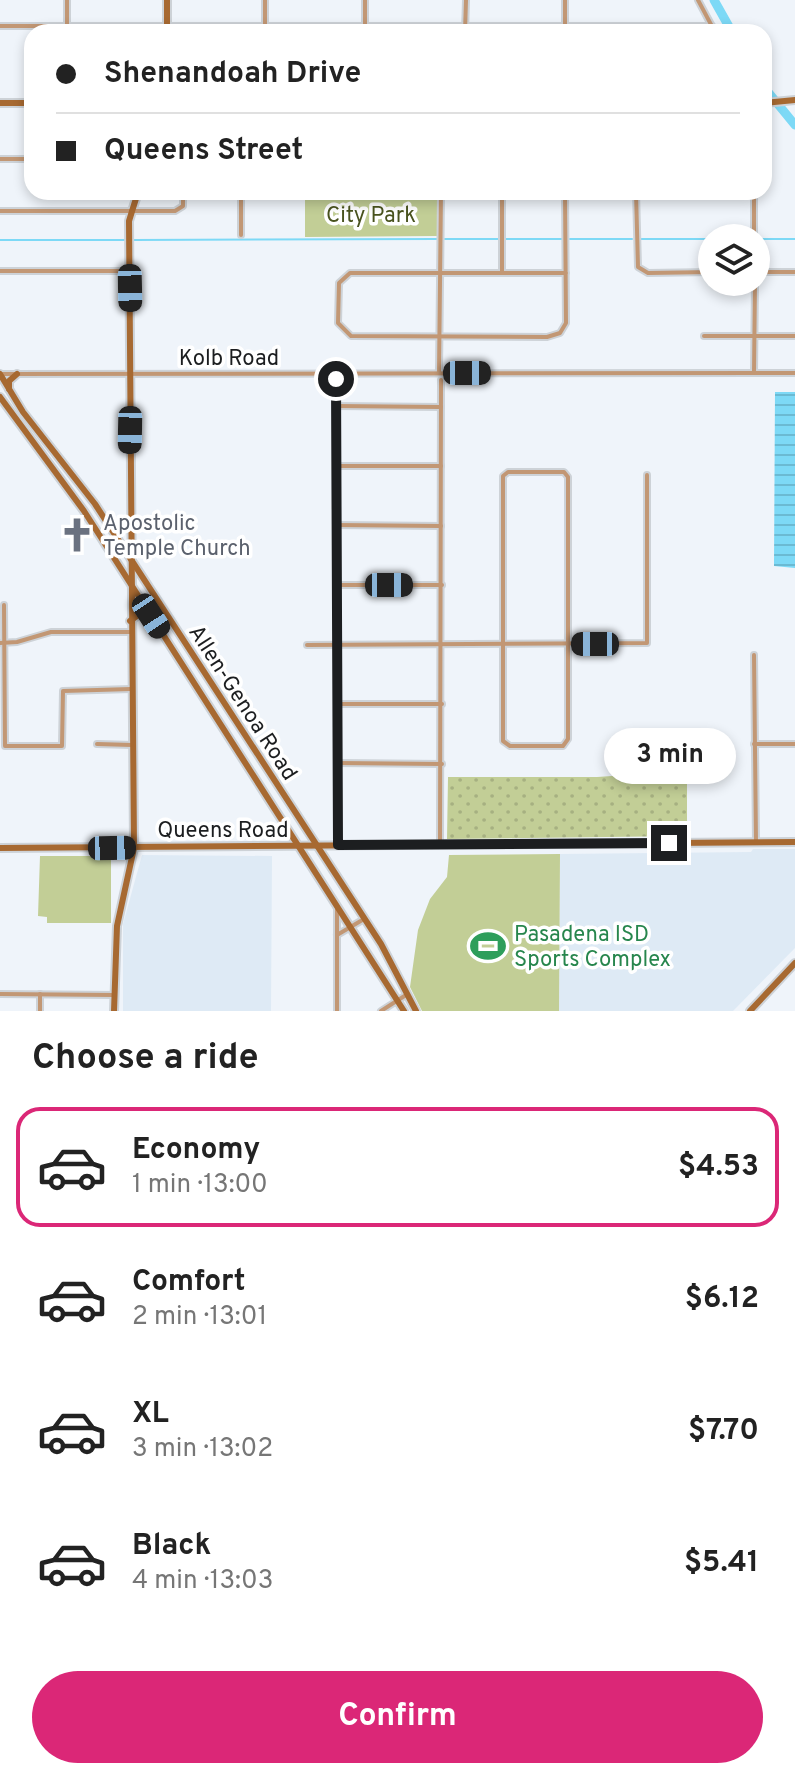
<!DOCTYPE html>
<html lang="en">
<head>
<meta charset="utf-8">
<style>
  body { margin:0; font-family:Overpass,sans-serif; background:#f2f2f2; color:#222; height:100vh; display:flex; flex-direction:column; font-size:30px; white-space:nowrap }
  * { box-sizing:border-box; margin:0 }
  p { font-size:26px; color:#767676 }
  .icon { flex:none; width:44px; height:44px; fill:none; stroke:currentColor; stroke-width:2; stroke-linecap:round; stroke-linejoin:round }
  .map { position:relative; height:1011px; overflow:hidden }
  .details { display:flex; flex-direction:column; background:#fff; flex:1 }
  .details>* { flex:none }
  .banner { position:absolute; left:24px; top:24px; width:748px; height:176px; border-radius:24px; box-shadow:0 4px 12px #0003; display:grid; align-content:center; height:176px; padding:0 32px; background:#fff }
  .fabs { position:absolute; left:698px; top:224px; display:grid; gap:16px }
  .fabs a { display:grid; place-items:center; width:72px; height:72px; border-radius:50%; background:#fff; box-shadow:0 4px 12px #0003; font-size:40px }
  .end { position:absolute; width:36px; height:36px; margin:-18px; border:10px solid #1c1e20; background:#fff; box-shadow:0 0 0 4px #fff }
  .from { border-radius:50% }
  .bubble { position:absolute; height:56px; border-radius:28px; background:#fff; box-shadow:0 4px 12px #0003; font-size:26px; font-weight:700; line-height:56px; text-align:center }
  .car { position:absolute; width:24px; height:48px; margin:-24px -12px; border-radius:10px; box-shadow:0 0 6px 2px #0007; background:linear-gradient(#222 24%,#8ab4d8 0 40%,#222 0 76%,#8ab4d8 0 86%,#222 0) }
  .banner b { display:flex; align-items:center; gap:28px; height:76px; font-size:30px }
  .banner b+b { border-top:2px solid #e0e0e0 }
  .banner i { width:20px; height:20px; background:#222 }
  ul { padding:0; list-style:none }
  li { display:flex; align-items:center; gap:24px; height:120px; margin:0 16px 12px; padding:0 16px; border:4px solid transparent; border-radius:24px }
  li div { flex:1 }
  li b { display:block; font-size:30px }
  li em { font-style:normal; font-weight:700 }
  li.current { border-color:#db2777 }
  li>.icon { width:72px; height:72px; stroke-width:1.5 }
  h2 { padding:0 32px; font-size:36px; line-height:96px }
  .button { display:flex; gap:16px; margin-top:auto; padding:16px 32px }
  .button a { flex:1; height:92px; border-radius:48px; background:#db2777; color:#fff; font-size:32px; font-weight:700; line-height:92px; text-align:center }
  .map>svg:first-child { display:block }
</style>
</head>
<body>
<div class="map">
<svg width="795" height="1011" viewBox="0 0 795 1011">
  <defs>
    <pattern id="grass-dots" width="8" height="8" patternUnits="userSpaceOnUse" patternTransform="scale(2)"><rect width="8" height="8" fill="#c2ce96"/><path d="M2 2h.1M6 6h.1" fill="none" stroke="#a6b081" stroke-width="1.8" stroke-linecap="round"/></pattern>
    <pattern id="water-rules" width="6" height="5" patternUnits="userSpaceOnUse" patternTransform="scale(2)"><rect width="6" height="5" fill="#7dd9f6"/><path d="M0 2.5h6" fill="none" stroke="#6bbad3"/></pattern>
  </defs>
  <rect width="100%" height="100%" fill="#eff4fa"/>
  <g fill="#deeaf5">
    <path d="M753 849H795V948L733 1011H559L560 854 751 852Z"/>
    <path d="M142 855 272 856 271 1011H123V924Z"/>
  </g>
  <path fill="url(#grass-dots)" d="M687 771V836L447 839 448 777H597Z"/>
  <g fill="#c2ce96">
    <path d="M305 192H437V236L305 237Z"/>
    <path d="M560 854 559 1011H422L410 987 418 930 430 899 447 877 449 855Z"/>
    <path d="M40 856H111V923H47V917L38 916Z"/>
  </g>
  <path fill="url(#water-rules)" d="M775 392H795V568L774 566Z"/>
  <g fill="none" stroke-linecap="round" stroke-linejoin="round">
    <g stroke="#7dd9f6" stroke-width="2">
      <path d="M445 239H498"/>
      <path d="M506 239H562"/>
      <path d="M570 239H632"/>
      <path d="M640 239H712"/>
      <path d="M758 239H795"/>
      <path d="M0 240H125"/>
      <path d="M133 240 437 239"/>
    </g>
    <g stroke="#7dd9f6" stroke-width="9">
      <path d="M714 0 732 32"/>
      <path d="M764 87 795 125"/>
    </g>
    <g stroke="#cdd2d7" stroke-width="8">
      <g id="street">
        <path d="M67 0V32"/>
        <path d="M565 0V32"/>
        <path d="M698 0 715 32"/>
        <path d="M0 26H712"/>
        <path d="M265 32V0"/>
        <path d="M365 32V0"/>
        <path d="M465 32 466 0"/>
        <path d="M0 159H32"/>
        <path d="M241 192V235"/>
        <path d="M502 192V272"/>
        <path d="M565 192 566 323 560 333 547 337 351 336 338 323 339 283 350 273H566"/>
        <path d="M636 192 638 267 648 273 712 272"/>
        <path d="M754 192V238"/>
        <path d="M0 211H175L183 206V192"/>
        <path d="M0 271H130"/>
        <path d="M756 272H795"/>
        <path d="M704 336H795"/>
        <path d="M439 373 441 192"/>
        <path d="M754 373 755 282"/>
        <path d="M1 374 795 373"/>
        <path d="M336 379 338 845"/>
        <path d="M336 406 441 407"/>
        <path d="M336 466H441"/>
        <path d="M508 472H564L568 477V739L563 746H510L503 741V476Z"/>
        <path d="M336 525 441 526"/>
        <path d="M337 585H442"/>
        <path d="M4 605 5 746H62L63 691 131 689"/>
        <path d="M0 643 17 642 51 632H130"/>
        <path d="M307 645 647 643V475"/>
        <path d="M754 655 756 842"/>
        <path d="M337 704H442"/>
        <path d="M97 744 132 745"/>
        <path d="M754 744H795"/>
        <path d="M337 763 442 764"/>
        <path d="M440 844 441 380"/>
        <path d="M337 935 364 919"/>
        <path d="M0 994 114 995"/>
        <path d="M40 1011V994"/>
        <path d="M337 1011V909"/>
        <path d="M381 1011 406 995"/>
      </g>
    </g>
    <g stroke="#cdd2d7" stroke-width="10">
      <g id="secondary">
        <path d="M167 32V0"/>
        <path d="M0 103H32"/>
        <path d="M764 103 795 100"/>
        <path d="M0 374 23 412 95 504 381 944 416 1011"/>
        <path d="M9 389V381L17 374"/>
        <path d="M0 397 84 511 404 1011"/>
        <path d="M130 621 138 615 151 616"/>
        <path d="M0 848 795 842"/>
        <path d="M114 1011 117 926 134 848 129 221 138 192"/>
        <path d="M750 1011 795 963"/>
      </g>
    </g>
    <use href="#street" stroke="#c29774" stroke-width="4"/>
    <use href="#secondary" stroke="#a76931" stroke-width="6"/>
  </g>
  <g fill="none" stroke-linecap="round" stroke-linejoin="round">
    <path stroke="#1c1e20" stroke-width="10" d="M336 379 338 845 669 843"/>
  </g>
  <defs>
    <g id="church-bare" transform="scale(2.76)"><path d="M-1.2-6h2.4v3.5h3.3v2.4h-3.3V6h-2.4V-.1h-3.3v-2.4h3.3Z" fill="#6b7280" stroke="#fff" stroke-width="2.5" paint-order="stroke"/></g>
    <g id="stadium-bare" transform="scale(2.76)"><path d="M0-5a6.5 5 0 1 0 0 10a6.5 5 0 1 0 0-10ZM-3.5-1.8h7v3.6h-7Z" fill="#2e9e5b" stroke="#fff" stroke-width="2.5" paint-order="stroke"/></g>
  </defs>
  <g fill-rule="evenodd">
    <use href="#church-bare" x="77" y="535"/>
    <use href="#stadium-bare" x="488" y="946"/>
  </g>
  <g text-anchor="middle" stroke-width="7" stroke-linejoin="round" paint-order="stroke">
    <g font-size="22" fill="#49531e" stroke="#fff">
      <text x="371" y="222">City Park</text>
    </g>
    <g font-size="22" fill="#1c1e20" stroke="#fff">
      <text x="229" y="365">Kolb Road</text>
      <text transform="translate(244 702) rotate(57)" y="8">Allen-Genoa Road</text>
      <text x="223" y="837">Queens Road</text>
    </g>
    <g font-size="22" fill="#5b616d" stroke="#fff" text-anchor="start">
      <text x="103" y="530">Apostolic<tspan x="103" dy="25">Temple Church</tspan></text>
    </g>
    <g font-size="22" fill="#27864d" stroke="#fff" text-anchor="start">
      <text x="514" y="941">Pasadena ISD<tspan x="514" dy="25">Sports Complex</tspan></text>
    </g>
  </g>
</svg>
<div class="fabs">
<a><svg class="icon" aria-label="layers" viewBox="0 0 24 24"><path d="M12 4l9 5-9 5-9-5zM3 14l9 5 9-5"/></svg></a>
</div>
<i class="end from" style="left:336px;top:379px"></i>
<i class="end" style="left:669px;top:843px"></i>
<div class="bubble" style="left:604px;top:728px;width:132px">3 min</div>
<i class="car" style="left:130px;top:288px;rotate:179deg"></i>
<i class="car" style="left:467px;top:373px;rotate:90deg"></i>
<i class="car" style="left:130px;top:430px;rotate:181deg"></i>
<i class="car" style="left:389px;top:585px;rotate:90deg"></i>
<i class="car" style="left:151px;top:616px;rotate:147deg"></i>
<i class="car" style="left:595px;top:644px;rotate:270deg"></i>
<i class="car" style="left:112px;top:848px;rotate:89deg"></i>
<div class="banner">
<b><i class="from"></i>Shenandoah Drive</b>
<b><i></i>Queens Street</b>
</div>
</div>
<section class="details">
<h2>Choose a ride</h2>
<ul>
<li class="current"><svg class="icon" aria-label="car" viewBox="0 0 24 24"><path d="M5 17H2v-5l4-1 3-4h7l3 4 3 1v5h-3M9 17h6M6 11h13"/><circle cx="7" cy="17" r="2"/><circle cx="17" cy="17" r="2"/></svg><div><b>Economy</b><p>1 min · 13:00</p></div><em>$4.53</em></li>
<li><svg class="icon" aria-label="car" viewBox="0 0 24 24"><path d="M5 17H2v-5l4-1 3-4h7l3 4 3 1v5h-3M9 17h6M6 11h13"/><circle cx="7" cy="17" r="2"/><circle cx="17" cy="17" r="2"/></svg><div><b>Comfort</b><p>2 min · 13:01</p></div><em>$6.12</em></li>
<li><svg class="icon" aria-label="car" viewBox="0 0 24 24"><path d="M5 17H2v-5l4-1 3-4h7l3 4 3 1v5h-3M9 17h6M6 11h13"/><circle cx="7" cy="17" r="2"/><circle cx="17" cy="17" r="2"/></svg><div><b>XL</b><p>3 min · 13:02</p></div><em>$7.70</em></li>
<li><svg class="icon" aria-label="car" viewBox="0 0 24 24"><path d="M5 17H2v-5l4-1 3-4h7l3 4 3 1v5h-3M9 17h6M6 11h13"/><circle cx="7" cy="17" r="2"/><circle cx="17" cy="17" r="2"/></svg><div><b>Black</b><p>4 min · 13:03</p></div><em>$5.41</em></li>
</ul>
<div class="button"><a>Confirm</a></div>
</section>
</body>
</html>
